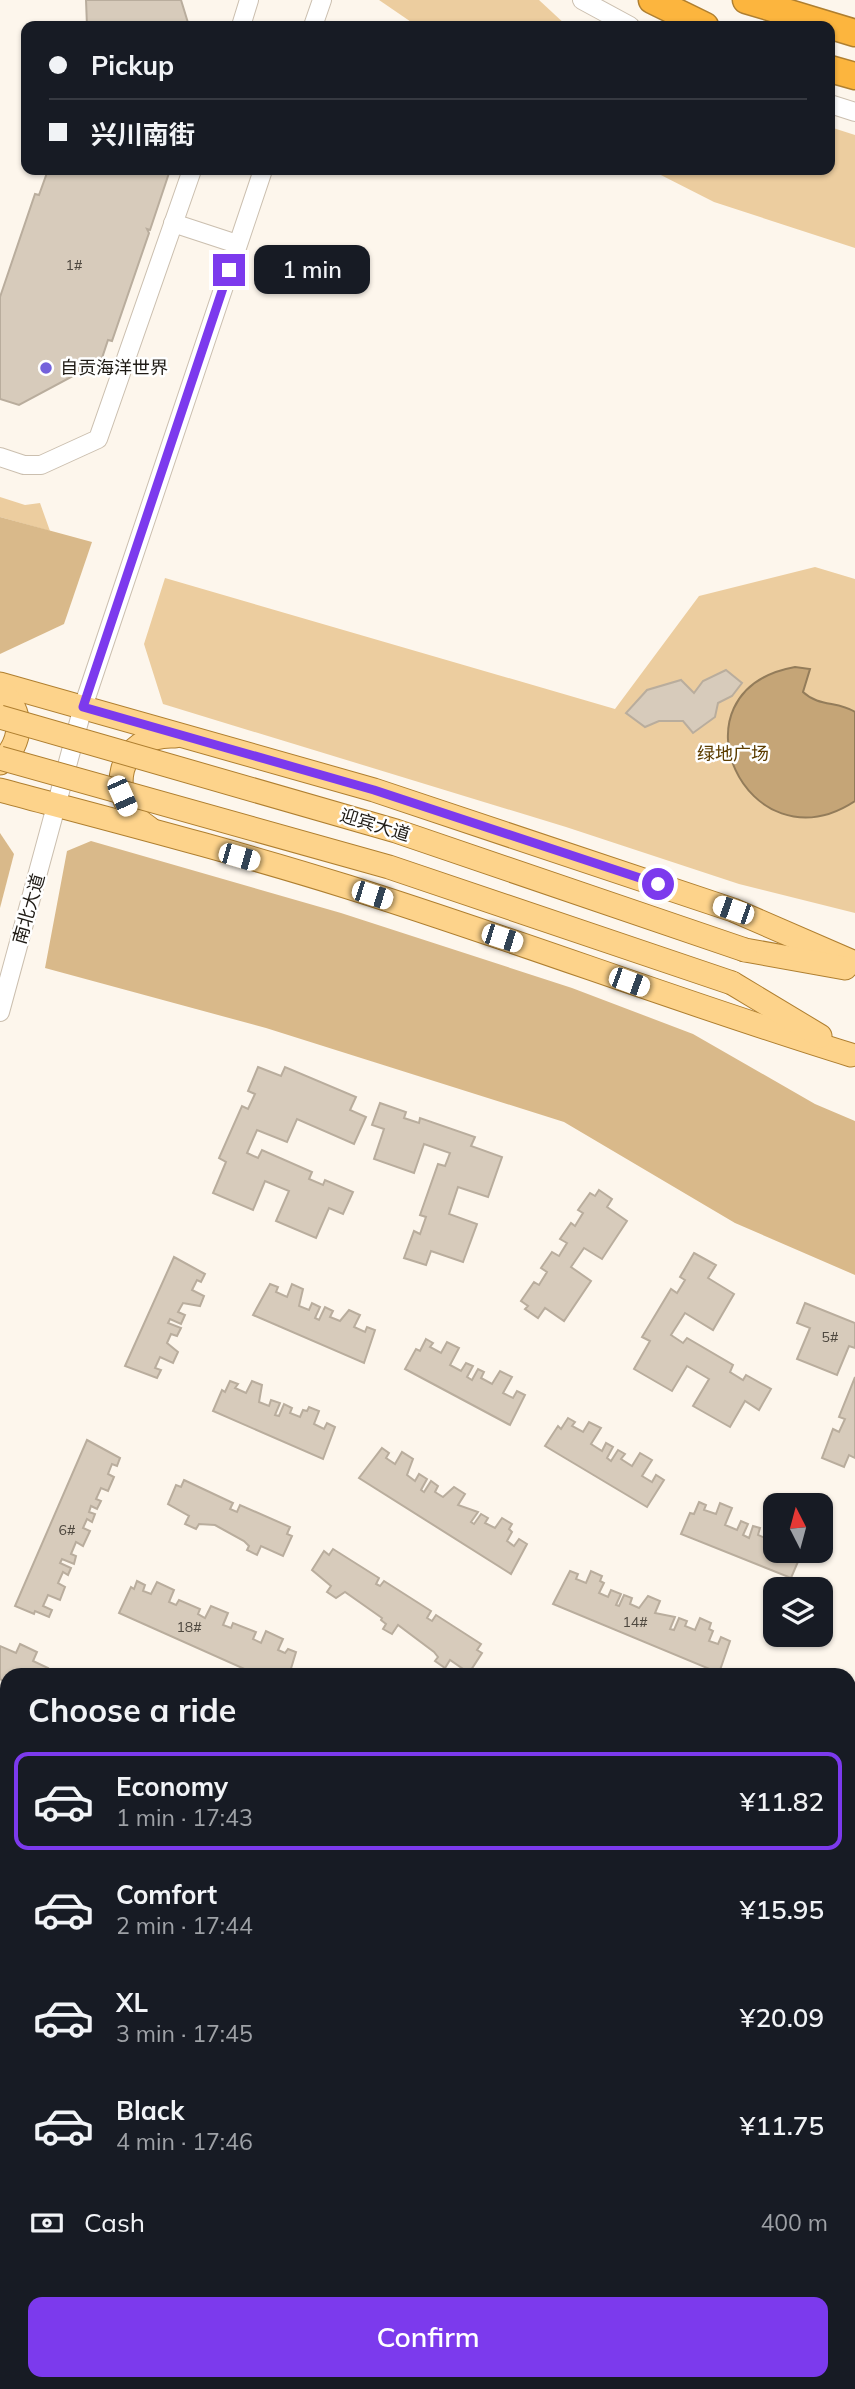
<!DOCTYPE html>
<html lang="en">
<head>
<meta charset="utf-8">
<style>
  body { margin:0; font-family:Mulish,"Noto Sans SC",sans-serif; background:#20242c; color:#f1f3f6; height:100vh; display:flex; flex-direction:column; font-size:26px; white-space:nowrap }
  * { box-sizing:border-box; margin:0 }
  p { font-size:23px; color:#9ea1a6 }
  .icon { flex:none; width:38px; height:38px; fill:none; stroke:currentColor; stroke-width:2; stroke-linecap:round; stroke-linejoin:round }
  .map { position:relative; flex:1; overflow:hidden }
  .drawer { position:absolute; left:0px; top:1668px; width:856px; height:723px; display:flex; flex-direction:column; background:#171b24; border-radius:21px 21px 0 0; box-shadow:0 2px 5px #0004 }
  .drawer>* { flex:none }
  .guide { position:absolute; left:21px; top:21px; width:814px; height:154px; border-radius:14px; box-shadow:0 2px 5px #0004; display:grid; align-content:center; height:154px; padding:0 28px; background:#171b24 }
  .needle { width:46px; rotate:354deg }
  .fabs { position:absolute; left:763px; top:1493px; display:grid; gap:14px }
  .fabs a { display:grid; place-items:center; width:70px; height:70px; border-radius:14px; background:#171b24; box-shadow:0 2px 5px #0004; font-size:35px }
  .end { position:absolute; width:32px; height:32px; margin:-16px; border:9px solid #7c3aed; background:#fff; box-shadow:0 0 0 4px #fff }
  .from { border-radius:50% }
  .bubble { position:absolute; height:49px; border-radius:14px; background:#171b24; box-shadow:0 2px 5px #0004; font-size:23px; font-weight:600; line-height:49px; text-align:center }
  .car { position:absolute; width:21px; height:42px; margin:-21px -10px; border-radius:9px; box-shadow:0 0 5px 2px #0007; background:linear-gradient(#fff 24%,#345 0 40%,#fff 0 76%,#345 0 86%,#fff 0) }
  .guide b { display:flex; align-items:center; gap:24px; height:66px; font-size:26px }
  .guide b+b { border-top:2px solid #363941 }
  .guide i { width:18px; height:18px; background:#f1f3f6 }
  ul { padding:0; list-style:none }
  li { display:flex; align-items:center; gap:21px; height:98px; margin:0 14px 10px; padding:0 14px; border:4px solid transparent; border-radius:14px }
  li div { flex:1 }
  li b { display:block; font-size:26px }
  li em { font-style:normal; font-weight:600 }
  li.active { border-color:#7c3aed }
  li>.icon { width:63px; height:63px; stroke-width:1.5 }
  h2 { padding:0 28px; font-size:32px; line-height:84px }
  .pay { display:flex; align-items:center; gap:18px; height:77px; padding:0 28px; font-size:26px }
  .pay p { margin-inline-start:auto }
  .primary-button { display:flex; gap:14px; margin-top:auto; padding:14px 28px }
  .primary-button a { flex:1; height:80px; border-radius:14px; background:#7c3aed; color:#fff; font-size:28px; font-weight:600; line-height:80px; text-align:center }
  .map>svg:first-child { display:block }
</style>
</head>
<body>
<div class="map">
<svg width="855" height="2389" viewBox="0 0 855 2389">
  <rect width="100%" height="100%" fill="#fdf6ec"/>
  <g fill="#eccd9f">
    <path d="M379 0H539L567 26H417Z"/>
    <path d="M830 127 855 135V248L714 202 651 170H830Z"/>
    <path d="M0 497 25 505 40 503 50 531 0 517Z"/>
    <path d="M815 567 855 579V913L739 884 566 827 163 704 144 644 165 578 615 709 699 596Z"/>
    <path d="M7 2307V2384H86L90 2389H0V2309Z"/>
    <path d="M849 2343 855 2344V2389H383L380 2384H849Z"/>
  </g>
  <g fill="#d9b98a">
    <path d="M0 517 92 542 64 624 0 654Z"/>
    <path d="M0 833 14 854 0 908Z"/>
    <path d="M91 841 341 913 572 988 693 1034 815 1104 855 1121V1275L735 1223 564 1122 266 1028 45 968 67 851Z"/>
  </g>
  <path fill="#c5a577" stroke="#937c5a" stroke-width="2" d="M795 667 810 669 803 692C819 707 838 701 855 712V801C747 872 664 691 795 667Z"/>
  <g fill="#d7cbbb" stroke="#b9ad9d" stroke-width="2">
    <path d="M86 0H181L189 26H87Z"/>
    <path d="M48 170H170L150 230 147 229 149 233 112 341 108 340 101 361 19 405 0 399V297L35 194 39 195Z"/>
    <path d="M726 670 742 683 732 696 718 703 715 717 693 733 683 721H659L645 727 626 713 647 690 681 680 694 693 703 681Z"/>
    <path d="M258 1067 281 1076 285 1067 356 1097 350 1110 366 1117 354 1144 297 1119 287 1142 257 1130 247 1153 258 1158 262 1150 312 1172 309 1179 323 1185 325 1180 353 1192 343 1214 329 1208 316 1238 276 1221 289 1191 265 1181 253 1210 213 1193 226 1162 219 1158 242 1106 248 1109 255 1094 248 1091Z"/>
    <path d="M380 1103 406 1112 404 1118 419 1123 420 1118 475 1137 471 1146 502 1157 488 1197 458 1187 449 1214 477 1224 463 1262 431 1251 426 1265 404 1258 414 1231 420 1234 426 1217 420 1215 438 1164 445 1166 450 1153 424 1144 414 1173 374 1159 384 1129 372 1125Z"/>
    <path d="M599 1190 612 1199 607 1207 627 1221 602 1259 584 1248 571 1267 591 1281 564 1321 545 1308 538 1318 525 1309 528 1306 521 1301 534 1282 539 1285 547 1272 541 1268 552 1252 559 1256 567 1243 560 1239 571 1223 575 1226 583 1213 578 1210 590 1193 595 1196Z"/>
    <path d="M694 1253 716 1265 708 1278 734 1294 713 1330 685 1313 671 1335 683 1343 687 1338 733 1365 730 1372 743 1380 746 1375 771 1389 759 1410 745 1401 730 1427 693 1406 709 1379 687 1366 672 1391 634 1369 650 1341 642 1337 671 1289 677 1293 685 1280 680 1277Z"/>
    <path d="M174 1257 205 1274 201 1282 197 1280 192 1290 204 1296 200 1306 183 1303 178 1312 185 1315 181 1324 170 1319 168 1323 181 1328 177 1336 171 1334 167 1343 178 1352 173 1363 160 1357 155 1368 161 1370 157 1378 125 1366Z"/>
    <path d="M270 1284 278 1287 276 1292 287 1297 292 1284 303 1289 299 1306 309 1310 312 1303 320 1307 315 1318 319 1320 325 1307 333 1311 330 1317 340 1321 349 1310 360 1315 354 1327 365 1332 367 1327 375 1330 364 1363 253 1315Z"/>
    <path d="M805 1303 855 1323V1348L849 1346 837 1375 797 1359 810 1328 797 1323Z"/>
    <path d="M426 1339 433 1343 430 1347 441 1353 447 1342 459 1348 450 1365 461 1371 466 1363 473 1366 467 1377 472 1380 478 1369 484 1372 481 1378 492 1384 500 1371 512 1377 503 1393 513 1398 517 1391 525 1395 510 1425 405 1369 416 1349 420 1351Z"/>
    <path d="M855 1377V1458L849 1455 844 1467 822 1458 833 1429 839 1432 845 1419 839 1417Z"/>
    <path d="M230 1381 238 1384 235 1388 246 1393 252 1381 262 1385 259 1402 269 1406 271 1400 280 1403 275 1415 279 1416 284 1404 292 1408 290 1413 300 1417 303 1410 307 1411 309 1407 319 1411 314 1424 324 1429 327 1423 335 1427 323 1459 213 1411 222 1390 225 1392Z"/>
    <path d="M568 1418 575 1422 572 1426 583 1432 589 1422 601 1428 591 1444 602 1451 606 1443 613 1447 607 1458 611 1461 618 1450 625 1454 621 1459 632 1466 640 1453 652 1460 642 1476 652 1482 656 1475 664 1480 647 1507 545 1446 558 1426 561 1429Z"/>
    <path d="M87 1440 120 1458 117 1466 112 1464 108 1474 114 1477 108 1491 101 1488 96 1499 101 1501 97 1509 91 1506 89 1512 95 1514 92 1522 87 1519 83 1528 90 1531 83 1546 76 1542 71 1554 76 1556 74 1564 62 1559 60 1563 71 1568 68 1575 63 1572 58 1583 65 1587 60 1600 48 1595 43 1606 52 1610 49 1617 35 1611 34 1614 15 1606Z"/>
    <path d="M382 1448 389 1453 386 1458 395 1464 402 1452 413 1459 407 1475 415 1481 419 1474 427 1479 421 1490 424 1492 431 1481 438 1486 435 1492 443 1497 454 1487 465 1494 458 1505 478 1512 471 1522 474 1524 481 1514 488 1518 485 1523 495 1528 502 1518 512 1524 509 1529 512 1532 507 1541 514 1546 519 1539 527 1544 511 1574 359 1478Z"/>
    <path d="M184 1480 233 1503 230 1509 237 1512 240 1505 290 1527 287 1534 292 1536 283 1556 261 1546 257 1555 247 1550 249 1546 244 1541 215 1525 199 1524 196 1529 185 1524 189 1516 168 1504 176 1485 181 1487Z"/>
    <path d="M699 1502 706 1505 704 1510 716 1514 720 1503 732 1508 725 1525 737 1530 741 1521 748 1524 743 1535 749 1538 753 1526 760 1528 758 1535 770 1540 775 1526V1550H803L791 1578 681 1534 690 1513 694 1514Z"/>
    <path d="M333 1549 379 1578 376 1584 380 1586 384 1581 431 1611 427 1618 432 1621 436 1615 481 1644 477 1650 482 1653 469 1673 450 1660 445 1668 435 1661 438 1657 434 1652 398 1625 392 1634 383 1629 386 1624 381 1620 382 1618 345 1592 336 1598 327 1592 331 1586 312 1570 324 1551 329 1555Z"/>
    <path d="M570 1571 578 1574 576 1579 586 1583 591 1571 602 1576 600 1581 604 1583 599 1593 608 1597 611 1590 621 1594 616 1605 619 1606 624 1595 632 1598 630 1604 639 1608 648 1596 660 1601 655 1613 675 1617 670 1629 674 1630 679 1618 687 1621 685 1626 695 1630 700 1618 711 1623 709 1629 713 1631 709 1641 718 1644 721 1637 730 1641 719 1673 553 1604Z"/>
    <path d="M137 1581 145 1585 143 1591 151 1594 157 1582 174 1590 169 1602 176 1605 179 1600 200 1609 198 1614 205 1618 211 1606 228 1613 223 1625 231 1628 233 1623 256 1632 253 1639 261 1643 266 1631 283 1639 278 1650 285 1653 288 1649 296 1652 289 1675H258L119 1613 131 1587 134 1589Z"/>
    <path d="M20 1644 37 1652 33 1661 48 1668 46 1673 49 1675H7V1683L0 1679V1646L16 1653Z"/>
    <path d="M855 1686V1721L849 1724V1690Z"/>
    <path d="M0 1731 7 1734V1772L0 1769Z"/>
    <path d="M849 1811 855 1820V1860L849 1857Z"/>
    <path d="M0 1820 7 1826V1869L0 1864Z"/>
    <path d="M0 1928 7 1934V1980L0 1974Z"/>
    <path d="M849 1951V1958L855 1960V1992L849 1990Z"/>
    <path d="M0 2029 7 2035V2058L0 2066Z"/>
    <path d="M849 2031 855 2032V2067L849 2066Z"/>
    <path d="M7 2098V2134L0 2120V2102Z"/>
    <path d="M849 2117 855 2118V2153L849 2151Z"/>
    <path d="M850 2190 855 2191V2226L849 2224Z"/>
    <path d="M0 2238 7 2250V2285L0 2288Z"/>
    <path d="M849 2278 855 2279V2317L849 2316Z"/>
    <path d="M100 2384H162L157 2389H105Z"/>
  </g>
  <g fill="none" stroke-linecap="round" stroke-linejoin="round">
    <g stroke="#cbbfaf" stroke-width="20">
      <g id="minor">
        <path d="M582 0 630 26"/>
        <path d="M241 26 249 0"/>
        <path d="M313 26 322 0"/>
        <path d="M830 104 855 112"/>
        <path d="M173 223 237 244"/>
        <path d="M0 457 24 465H41L98 439 192 170"/>
        <path d="M0 1012 83 707 263 170"/>
      </g>
    </g>
    <g stroke="#af7f30" stroke-width="25">
      <g id="major">
        <path d="M0 684 374 790 733 910 855 963"/>
        <path d="M0 690C24 712 24 741 0 763"/>
        <path d="M0 790C116 821 233 851 348 887 517 940 682 1003 851 1055"/>
        <path d="M149 828C102 798 117 733 175 736"/>
        <path d="M745 950 845 968"/>
        <path d="M732 983 820 1036"/>
      </g>
    </g>
    <g stroke="#af7f30" stroke-width="29">
      <g id="highway">
        <path d="M652 0 705 26"/>
        <path d="M746 0 855 33"/>
        <path d="M830 69 855 76"/>
      </g>
    </g>
    <use href="#minor" stroke="#fff" stroke-width="18"/>
    <use href="#major" stroke="#fdd38b" stroke-width="23"/>
    <use href="#highway" stroke="#fcb53e" stroke-width="26"/>
    <g stroke="#af7f30" stroke-width="25" stroke-linecap="butt">
      <g id="major-bridge">
        <path d="M0 717 396 831 745 950"/>
        <path d="M0 758 389 867 732 983"/>
      </g>
    </g>
    <use href="#major-bridge" stroke="#fdd38b" stroke-width="23"/>
  </g>
  <g fill="none" stroke-linecap="round" stroke-linejoin="round">
    <path stroke="#7c3aed" stroke-width="9" d="M229 270 83 707 374 790 658 884"/>
  </g>
  <circle fill="#7461db" stroke="#fff" stroke-width="2.5" cx="46" cy="368" r="7"/>
  <g text-anchor="middle" stroke-width="5" stroke-linejoin="round" paint-order="stroke">
    <g font-size="14" fill="#4d473e">
      <text x="74" y="270">1#</text>
      <text x="830" y="1342">5#</text>
      <text x="67" y="1535">6#</text>
      <text x="635" y="1627">14#</text>
      <text x="189" y="1632">18#</text>
    </g>
    <g font-size="18" fill="#1f1b15" stroke="#fff" text-anchor="start">
      <text x="60" y="374">自贡海洋世界</text>
    </g>
    <g font-size="18" fill="#5c3d00" stroke="#fff">
      <text x="733" y="760">绿地广场</text>
    </g>
    <g font-size="18" fill="#1f1b15" stroke="#fff">
      <text transform="translate(375 825) rotate(17)" y="6">迎宾大道</text>
      <text transform="translate(29 909) rotate(-74)" y="6">南北大道</text>
    </g>
  </g>
</svg>
<div class="fabs">
<a><svg class="needle" viewBox="-14 -14 28 28"><path d="M0-13l5 13h-10z" fill="#e53935"/><path d="M0 13l5-13h-10z" fill="#9ea1a6"/></svg></a>
<a><svg class="icon" aria-label="layers" viewBox="0 0 24 24"><path d="M12 4l9 5-9 5-9-5zM3 14l9 5 9-5"/></svg></a>
</div>
<i class="end from" style="left:658px;top:884px"></i>
<i class="end" style="left:229px;top:270px"></i>
<div class="bubble" style="left:254px;top:245px;width:116px">1 min</div>
<i class="car" style="left:122px;top:796px;rotate:156deg"></i>
<i class="car" style="left:239px;top:857px;rotate:106deg"></i>
<i class="car" style="left:372px;top:895px;rotate:108deg"></i>
<i class="car" style="left:733px;top:910px;rotate:289deg"></i>
<i class="car" style="left:502px;top:938px;rotate:108deg"></i>
<i class="car" style="left:629px;top:982px;rotate:110deg"></i>
<div class="guide">
<b><i class="from"></i>Pickup</b>
<b><i></i>兴川南街</b>
</div>
<section class="drawer">
<h2>Choose a ride</h2>
<ul>
<li class="active"><svg class="icon" aria-label="car" viewBox="0 0 24 24"><path d="M5 17H2v-5l4-1 3-4h7l3 4 3 1v5h-3M9 17h6M6 11h13"/><circle cx="7" cy="17" r="2"/><circle cx="17" cy="17" r="2"/></svg><div><b>Economy</b><p>1 min · 17:43</p></div><em>¥11.82</em></li>
<li><svg class="icon" aria-label="car" viewBox="0 0 24 24"><path d="M5 17H2v-5l4-1 3-4h7l3 4 3 1v5h-3M9 17h6M6 11h13"/><circle cx="7" cy="17" r="2"/><circle cx="17" cy="17" r="2"/></svg><div><b>Comfort</b><p>2 min · 17:44</p></div><em>¥15.95</em></li>
<li><svg class="icon" aria-label="car" viewBox="0 0 24 24"><path d="M5 17H2v-5l4-1 3-4h7l3 4 3 1v5h-3M9 17h6M6 11h13"/><circle cx="7" cy="17" r="2"/><circle cx="17" cy="17" r="2"/></svg><div><b>XL</b><p>3 min · 17:45</p></div><em>¥20.09</em></li>
<li><svg class="icon" aria-label="car" viewBox="0 0 24 24"><path d="M5 17H2v-5l4-1 3-4h7l3 4 3 1v5h-3M9 17h6M6 11h13"/><circle cx="7" cy="17" r="2"/><circle cx="17" cy="17" r="2"/></svg><div><b>Black</b><p>4 min · 17:46</p></div><em>¥11.75</em></li>
</ul>
<div class="pay"><svg class="icon" aria-label="cash" viewBox="0 0 24 24"><path d="M3 7h18v10H3z"/><circle cx="12" cy="12" r="2"/></svg>Cash<p>400 m</p></div>
<div class="primary-button"><a>Confirm</a></div>
</section>
</div>
</body>
</html>
